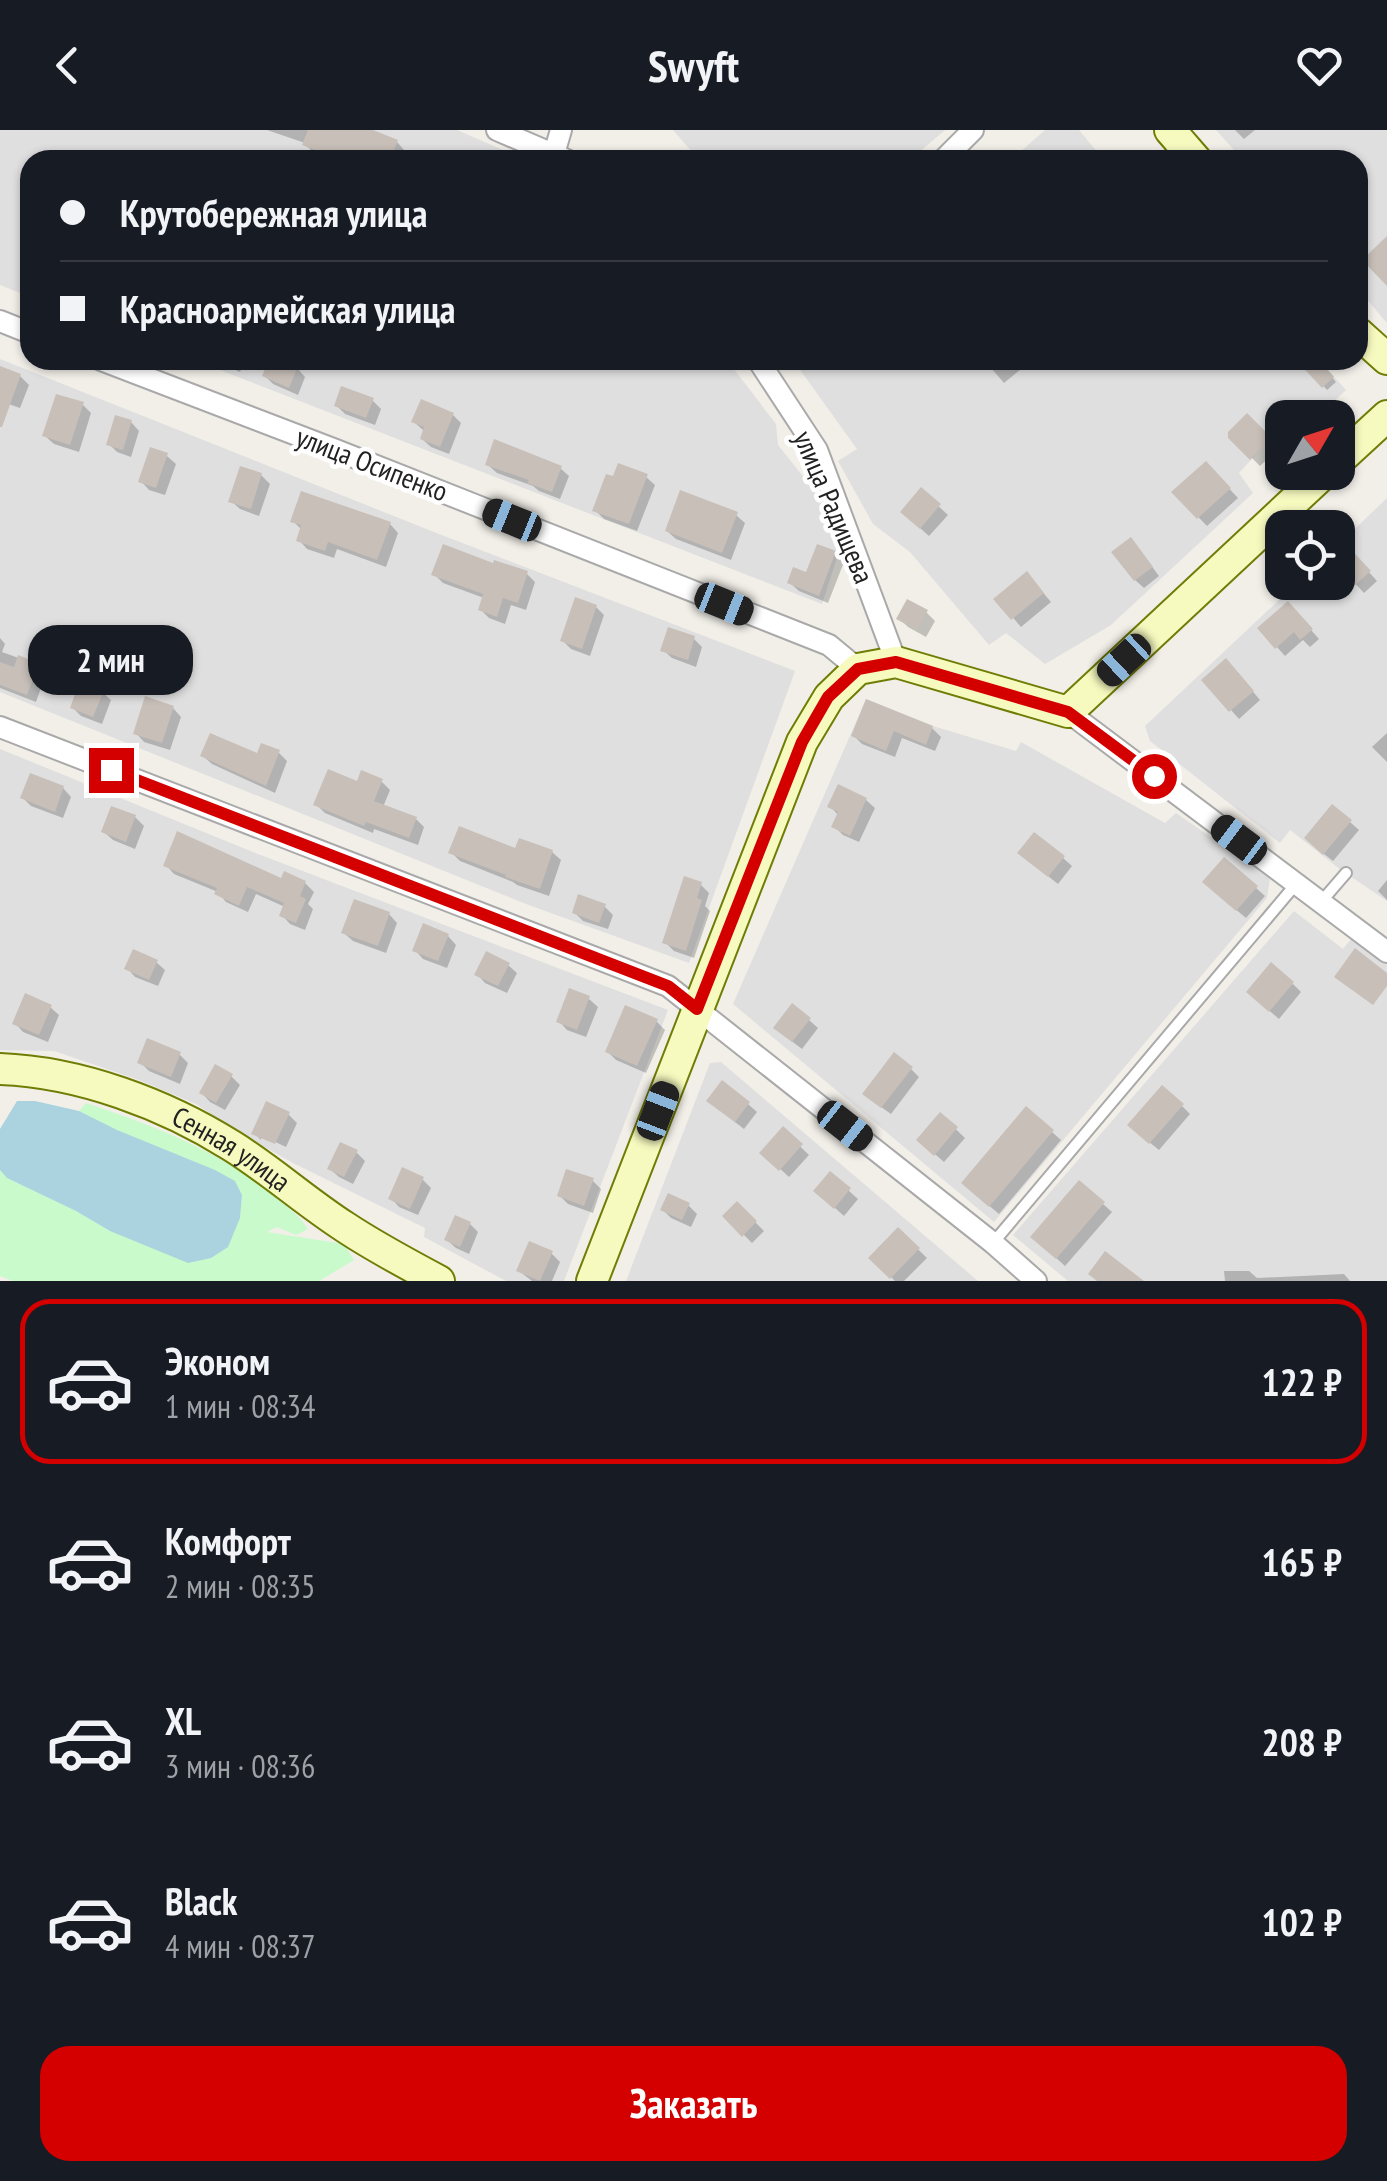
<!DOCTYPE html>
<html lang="ru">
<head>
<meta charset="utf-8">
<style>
  body { margin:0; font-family:"PT Sans Narrow",sans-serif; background:#20242c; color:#f1f3f6; height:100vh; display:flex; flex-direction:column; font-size:38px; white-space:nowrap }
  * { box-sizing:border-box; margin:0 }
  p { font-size:32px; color:#9ea1a6 }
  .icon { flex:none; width:55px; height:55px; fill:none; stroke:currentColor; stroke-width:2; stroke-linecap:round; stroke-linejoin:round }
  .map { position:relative; height:1151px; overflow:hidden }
  .details { display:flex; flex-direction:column; background:#171b24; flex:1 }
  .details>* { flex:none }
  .guide { position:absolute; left:20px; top:20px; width:1348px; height:220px; border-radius:30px; box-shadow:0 2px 8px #0004; display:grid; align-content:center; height:220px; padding:0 40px; background:#171b24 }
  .needle { width:65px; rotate:51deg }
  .tools { position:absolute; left:1265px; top:270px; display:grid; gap:20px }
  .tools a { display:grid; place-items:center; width:90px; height:90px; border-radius:20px; background:#171b24; box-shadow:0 2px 8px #0004; font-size:50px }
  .end { position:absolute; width:45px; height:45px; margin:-22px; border:12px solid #d40000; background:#fff; box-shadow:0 0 0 5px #fff }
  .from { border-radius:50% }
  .bubble { position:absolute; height:70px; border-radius:30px; background:#171b24; box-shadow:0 2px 8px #0004; font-size:32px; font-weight:700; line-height:70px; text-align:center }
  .car { position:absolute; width:30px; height:60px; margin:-30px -15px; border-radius:12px; box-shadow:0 0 8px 2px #0007; background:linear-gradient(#222 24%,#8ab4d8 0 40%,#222 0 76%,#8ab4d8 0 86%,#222 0) }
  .guide b { display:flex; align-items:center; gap:35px; height:95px; font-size:38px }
  .guide b+b { border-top:2px solid #363941 }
  .guide i { width:25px; height:25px; background:#f1f3f6 }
  ul { padding:18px 0 0; list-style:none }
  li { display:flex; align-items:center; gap:30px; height:165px; margin:0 20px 15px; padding:0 20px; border:5px solid transparent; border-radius:30px }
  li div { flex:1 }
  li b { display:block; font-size:38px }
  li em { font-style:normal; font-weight:700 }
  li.active { border-color:#d40000 }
  li>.icon { width:90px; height:90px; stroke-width:1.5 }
  .primary-button { display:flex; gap:20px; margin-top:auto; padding:20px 40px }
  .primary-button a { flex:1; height:115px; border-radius:30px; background:#d40000; color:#fff; font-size:40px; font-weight:700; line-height:115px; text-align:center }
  header { display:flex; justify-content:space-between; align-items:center; height:130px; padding:0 40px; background:#171b24; font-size:45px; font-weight:700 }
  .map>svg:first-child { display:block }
</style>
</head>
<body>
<header><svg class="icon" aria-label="back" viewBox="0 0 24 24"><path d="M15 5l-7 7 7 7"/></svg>Swyft<svg class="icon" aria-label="heart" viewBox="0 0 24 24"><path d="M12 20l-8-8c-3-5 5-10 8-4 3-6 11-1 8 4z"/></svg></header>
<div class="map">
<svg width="1387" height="1151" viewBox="0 0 1387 1151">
  <rect width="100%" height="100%" fill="#f2efe9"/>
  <g fill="#e0dfdf">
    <path d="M0 0H457L526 30H30V167L0 155Z"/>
    <path d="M673 0H945L910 30H699Z"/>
    <path d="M1045 0H1079L1104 30H1011Z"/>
    <path d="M1216 0H1387V193L1358 159V30H1243Z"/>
    <path d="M0 229 439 404 795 541 689 833 526 774 0 562Z"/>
    <path d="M194 230H727L776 294 778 315 846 400 822 474Z"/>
    <path d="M793 230H1319L1346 260 1318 287 1282 288V296L1239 343 1253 363 1111 495 1045 534 1006 503 989 515 910 422 873 394 838 331 857 319Z"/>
    <path d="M1387 368V771L1341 740 1290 700 1280 713 1150 611 1145 596 1297 453 1338 452V415Z"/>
    <path d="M866 569 933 596 1016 621 1021 612 1165 693 1176 683 1270 748 1267 768 994 1092 733 874Z"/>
    <path d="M0 619 258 724 668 880 564 1151H506L424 1107 425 1098 293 1033 236 1001 196 974 139 950 54 921 0 920Z"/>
    <path d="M1294 781 1343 819 1352 808 1387 835V1151H1068L1013 1105Z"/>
    <path d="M721 932 978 1151H626L710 933Z"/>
  </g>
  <path fill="#c8facc" d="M86 973C155 996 217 1020 275 1066 287 1077 299 1085 308 1099L296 1105 277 1097 267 1102 344 1114 354 1130 319 1151H13L0 1146V1040L7 1048 76 1081 110 1101 134 1109 227 1117 240 1088 242 1065 79 981Z"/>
  <path fill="#aad3df" d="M17 971H35L79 981 117 1000 215 1040 235 1051 242 1065 240 1088 228 1117 211 1128 188 1133 110 1101 76 1081 7 1048 0 1040V999Z"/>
  <g fill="#0003">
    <path d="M267 0H358L397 12 405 21 402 30H331L313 23 305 13Z"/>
    <path d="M1235 0H1255L1244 9Z"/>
    <path d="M211 230H245L240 242Z"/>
    <path d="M272 230H277L297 238 305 247 298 265 273 254 265 246Z"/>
    <path d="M885 230H901L892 237Z"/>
    <path d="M986 230H1032L1004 253 985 231Z"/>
    <path d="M1309 230H1317L1336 252 1327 260 1304 234Z"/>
    <path d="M0 239 20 246 29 255 20 278 0 271Z"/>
    <path d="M372 270 381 279 375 295 345 284 337 276Z"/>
    <path d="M83 275 91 283 79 322 54 314 45 306Z"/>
    <path d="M453 285 461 293 449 324 431 317 422 309 423 300 414 292Z"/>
    <path d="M1247 286 1279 318 1260 336 1231 307Z"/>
    <path d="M131 292 139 301 131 327 117 322 109 314Z"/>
    <path d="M167 326 176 334 165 365 149 360 141 351Z"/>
    <path d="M1206 334 1238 368 1207 396 1175 363Z"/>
    <path d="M488 335 560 338 569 346 560 369 539 361 533 356 497 343Z"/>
    <path d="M261 345 270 354 259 386 240 379 231 371Z"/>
    <path d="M646 347 655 355 637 401 604 389 595 380Z"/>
    <path d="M922 361 948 385 929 406 911 390Z"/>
    <path d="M736 385 745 393 731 430 676 409 667 401Z"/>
    <path d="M293 391 390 394 398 403 386 437 337 419 334 428 307 419 299 410 302 400Z"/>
    <path d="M1347 418 1377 451 1364 463 1338 435V427Z"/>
    <path d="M1139 419 1159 446 1144 458 1135 450Z"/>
    <path d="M835 423 844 432 828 473 799 461 790 453 808 445Z"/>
    <path d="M494 436 526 443 535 452 526 480 511 475 505 494 489 488 481 480 484 468 443 453 434 444Z"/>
    <path d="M1035 453 1051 472 1021 497 997 469Z"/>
    <path d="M596 477 604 485 590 526 571 519 562 510Z"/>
    <path d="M926 482 935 491 926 507 908 497 899 488Z"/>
    <path d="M1296 483 1319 509 1310 517 1303 510 1285 526 1277 517Z"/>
    <path d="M0 508 5 514 2 522 38 535 46 543 36 572 0 558Z"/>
    <path d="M694 509 702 517 696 537 672 528 663 520Z"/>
    <path d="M1235 540 1260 570 1239 589 1231 580Z"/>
    <path d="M102 562 111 570 102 594 81 586 72 577Z"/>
    <path d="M868 572 932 598 941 607 935 621 902 608 895 627 862 614 854 606Z"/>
    <path d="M173 578 181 587 170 620 144 612 136 603Z"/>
    <path d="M1387 603V632L1372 617Z"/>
    <path d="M278 622 287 631 275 663 212 634 203 626H258Z"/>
    <path d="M382 652 390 660 383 677 416 689 424 697 418 715 374 699 373 703 325 683 316 674 358 654Z"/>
    <path d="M63 658 71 667 63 688 31 676 23 668Z"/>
    <path d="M866 670 875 678 859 712 843 705 834 696 839 686 830 676Z"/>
    <path d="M135 687 144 696 135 719 113 710 104 702Z"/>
    <path d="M1350 692 1359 700 1333 731 1315 717Z"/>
    <path d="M451 722H552L561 730 549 766 517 755 513 752 460 731Z"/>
    <path d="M1063 728 1072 736 1058 754 1029 731Z"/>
    <path d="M166 735 305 753 314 762 308 774 313 779 305 800 290 794 282 785 285 777 256 764 248 782 226 772 218 762 174 744Z"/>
    <path d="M1387 750V770L1378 761Z"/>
    <path d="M700 754 709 763 705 776 710 781 694 828 674 821 665 812Z"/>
    <path d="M1256 758 1265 766 1246 788 1214 761Z"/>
    <path d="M604 776 613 785 608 799 583 791 574 782Z"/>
    <path d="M389 784 397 793 386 823 353 811 344 803Z"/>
    <path d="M448 806 456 815 447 838 423 829 415 820Z"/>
    <path d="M156 832 165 840 158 856 135 847 127 838Z"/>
    <path d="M508 835 517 843 507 863 485 853 477 844Z"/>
    <path d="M1293 854 1301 862 1279 889 1258 871Z"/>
    <path d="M589 869 598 877 586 907 567 900 559 891Z"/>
    <path d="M50 877 59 885 48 912 23 902 15 893Z"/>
    <path d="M809 890 818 898 802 919 785 906Z"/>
    <path d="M656 891 665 900 646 943 616 930 608 922Z"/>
    <path d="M179 924 188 933 180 954 149 941 140 932Z"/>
    <path d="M911 939 919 947 891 984 874 972Z"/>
    <path d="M231 946 240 955 225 980 210 972 202 963Z"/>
    <path d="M748 974 757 982 744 999 718 979Z"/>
    <path d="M1182 976 1190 984 1159 1020 1139 1004Z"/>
    <path d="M288 984 297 993 286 1017 261 1005V1010L254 1003Z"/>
    <path d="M941 985 965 1008 944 1032 928 1018Z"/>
    <path d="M783 1000 809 1025 789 1047 763 1023Z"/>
    <path d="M1052 1002 1061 1010 999 1084 973 1062Z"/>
    <path d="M356 1022 365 1031 353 1054 339 1047 330 1039Z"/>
    <path d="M830 1044 858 1069 844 1086 825 1069Z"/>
    <path d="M422 1049 431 1058 418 1085 399 1077 391 1068Z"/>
    <path d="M592 1050 601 1059 593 1083 568 1074 560 1066Z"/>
    <path d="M737 1074 764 1101 752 1113 725 1086Z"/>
    <path d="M1103 1074 1112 1082 1065 1136 1042 1115Z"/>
    <path d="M688 1075 697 1084 691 1097 671 1088 663 1080Z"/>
    <path d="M470 1094 478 1102 469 1124 456 1118 447 1110Z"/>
    <path d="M898 1100 927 1128 904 1151H895L872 1128Z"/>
    <path d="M551 1123 560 1132 552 1151H532L519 1141Z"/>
    <path d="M1224 1141H1249L1257 1148 1344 1144 1350 1151H1225Z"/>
  </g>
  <g fill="#c7bfb8">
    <path d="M308 0H373L398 10 390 30H340L302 15Z"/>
    <path d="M1387 106V156L1362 130Z"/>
    <path d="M269 230H283L298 236 289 258 262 246Z"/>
    <path d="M1296 230H1319L1334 247 1322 258Z"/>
    <path d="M0 236 21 244 2 297H0Z"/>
    <path d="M341 256 374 268 366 288 334 276Z"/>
    <path d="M56 264 84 272 70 315 42 306Z"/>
    <path d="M421 269 454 283 440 317 420 309 424 297 411 292Z"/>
    <path d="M1247 283 1272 308 1250 330 1228 308V302Z"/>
    <path d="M115 285 132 290 123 320 106 315Z"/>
    <path d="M494 309 562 336 552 362 527 353 529 350 485 335Z"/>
    <path d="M150 317 168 323 156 358 138 352Z"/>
    <path d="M1206 331 1231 358 1197 389 1171 362Z"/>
    <path d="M618 333 648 344 629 394 592 381 606 344 613 346Z"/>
    <path d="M240 336 262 343 251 379 228 372Z"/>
    <path d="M921 357 941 374 920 399 900 382Z"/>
    <path d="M680 360 738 382 722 423 665 401Z"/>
    <path d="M301 361 391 392 377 430 328 412 325 421 296 411 301 395 290 392Z"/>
    <path d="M1131 407 1153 437 1134 451 1111 422Z"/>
    <path d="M443 414 493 433 494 430 528 441 518 473 503 468 497 487 478 480 483 464 431 445Z"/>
    <path d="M817 414 836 421 819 466 787 453 793 437 806 442Z"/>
    <path d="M1347 415 1371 441 1354 456 1338 438V423Z"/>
    <path d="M1027 441 1044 463 1011 490 993 469Z"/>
    <path d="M575 467 597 475 582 519 560 511Z"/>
    <path d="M907 469 928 480 917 500 896 489Z"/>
    <path d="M1288 471 1313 499 1300 510 1294 502 1275 519 1257 498Z"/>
    <path d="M668 497 695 506 688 530 660 521Z"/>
    <path d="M18 525 39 533 27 565 0 555V532L14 537Z"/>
    <path d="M1226 528 1254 561 1229 582 1201 550Z"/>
    <path d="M80 550 104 560 93 587 70 578Z"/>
    <path d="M145 566 174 576 162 613 133 604Z"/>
    <path d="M866 569 933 596 926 615 894 601 886 621 851 606Z"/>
    <path d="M210 603 257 623 261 613 280 620 266 656 200 626Z"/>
    <path d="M328 639 357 651 361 640 383 649 374 671 417 687 409 708 366 692 364 696 313 675Z"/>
    <path d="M30 643 64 656 55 682 20 668Z"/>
    <path d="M838 654 867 668 850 706 831 697 838 682 827 677Z"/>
    <path d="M1332 674 1352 690 1323 725 1304 708Z"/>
    <path d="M111 676 136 685 126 712 101 702Z"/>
    <path d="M459 696 515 718 519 708 553 720 540 759 505 747 506 745 448 723Z"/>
    <path d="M177 701 281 748 284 741 306 751 300 766 306 769 296 793 279 786 284 773 247 757 239 776 214 764 217 758 163 736Z"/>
    <path d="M1034 702 1065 726 1048 747 1017 723Z"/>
    <path d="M1224 727 1258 756 1236 781 1202 752Z"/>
    <path d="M684 746 702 752 697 768 702 770 686 821 662 813Z"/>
    <path d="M578 764 606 774 599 793 572 783Z"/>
    <path d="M354 769 390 782 378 816 341 803Z"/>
    <path d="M423 793 449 804 438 831 412 821Z"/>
    <path d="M1355 818 1387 843V856L1373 875 1334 847Z"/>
    <path d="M133 819 158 830 149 850 124 839Z"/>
    <path d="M486 821 510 833 498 856 474 845Z"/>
    <path d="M1271 832 1294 852 1269 882 1246 862Z"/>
    <path d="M569 858 590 866 577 900 556 892Z"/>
    <path d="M25 863 52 875 39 905 12 894Z"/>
    <path d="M792 873 811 888 792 912 773 898Z"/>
    <path d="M625 875 658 889 637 936 605 922Z"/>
    <path d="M147 908 181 922 171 947 137 933Z"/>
    <path d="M894 922 913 937 881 978 862 964Z"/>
    <path d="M215 934 233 944 216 973 199 963Z"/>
    <path d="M722 950 750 972 735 992 706 971Z"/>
    <path d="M1162 955 1184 974 1149 1014 1127 995Z"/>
    <path d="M266 971 290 982 275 1014 251 1004Z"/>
    <path d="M1026 976 1054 1000 989 1077 961 1053Z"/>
    <path d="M940 982 958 997 934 1026 916 1010Z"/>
    <path d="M783 996 803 1014 779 1041 759 1023Z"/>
    <path d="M340 1012 358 1020 344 1047 327 1039Z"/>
    <path d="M402 1037 424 1047 410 1079 388 1069Z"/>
    <path d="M566 1039 594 1048 584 1076 557 1066Z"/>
    <path d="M830 1041 851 1058 834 1079 813 1061Z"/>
    <path d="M1079 1050 1105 1072 1056 1129 1030 1107Z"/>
    <path d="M668 1063 690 1073 682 1090 660 1080Z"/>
    <path d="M737 1071 757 1091 742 1107 722 1086Z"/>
    <path d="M455 1085 471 1092 460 1117 444 1110Z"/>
    <path d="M898 1097 920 1118 890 1149 868 1128Z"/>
    <path d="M529 1111 553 1121 540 1151 516 1141Z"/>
    <path d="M1105 1121 1144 1151H1097L1088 1144Z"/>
  </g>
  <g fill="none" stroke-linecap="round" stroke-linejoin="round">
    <g stroke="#a9a9a9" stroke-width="14">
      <g id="lane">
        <path d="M1321 772 1346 743"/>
        <path d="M993 1113 1296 754"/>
      </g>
    </g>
    <g stroke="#a9a9a9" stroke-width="24">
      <g id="street">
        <path d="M497 0 567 30"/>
        <path d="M554 24 561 0"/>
        <path d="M943 30 973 0"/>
        <path d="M0 191 30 203"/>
        <path d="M101 230 336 320 829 515 858 539"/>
        <path d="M758 230 817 320 896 532"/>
        <path d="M1068 582 1387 822"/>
        <path d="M0 597 668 856 993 1113 1036 1151"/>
      </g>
    </g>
    <g stroke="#707d05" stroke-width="34">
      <g id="secondary">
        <path d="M1170 0 1196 30"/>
        <path d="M1358 203 1387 229"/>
        <path d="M1338 331 1387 286"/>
        <path id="s1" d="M0 939C80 942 165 974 232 1016 272 1041 306 1072 345 1097 375 1117 407 1134 439 1151"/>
        <path d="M592 1151 802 612 829 567 858 539 896 532 1068 582 1325 342"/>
      </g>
    </g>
    <use href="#lane" stroke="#fff" stroke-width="10"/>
    <use href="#street" stroke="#fff" stroke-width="20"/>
    <use href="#secondary" stroke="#f7fabf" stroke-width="30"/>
  </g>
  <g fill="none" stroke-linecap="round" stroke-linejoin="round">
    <path stroke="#d40000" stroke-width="12" d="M111 640 668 856 697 879 802 612 828 567 858 539 896 532 1068 582 1154 646"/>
  </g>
  <g text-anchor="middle" stroke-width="9" stroke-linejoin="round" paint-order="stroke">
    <g font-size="28" fill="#222" stroke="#fff">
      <text transform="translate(372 334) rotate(21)" y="10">улица Осипенко</text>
      <text transform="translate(834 377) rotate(67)" y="10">улица Радищева</text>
      <text dy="10" stroke="none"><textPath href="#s1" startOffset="248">Сенная улица</textPath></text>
    </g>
  </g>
</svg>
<div class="tools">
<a><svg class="needle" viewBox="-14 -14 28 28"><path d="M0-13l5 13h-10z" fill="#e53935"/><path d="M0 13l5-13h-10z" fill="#9ea1a6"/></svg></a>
<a><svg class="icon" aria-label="locate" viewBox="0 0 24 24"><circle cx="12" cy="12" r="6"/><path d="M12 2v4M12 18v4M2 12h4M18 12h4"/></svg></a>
</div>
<i class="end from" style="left:1154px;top:646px"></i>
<i class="end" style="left:111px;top:640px"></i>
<div class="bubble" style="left:28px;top:495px;width:165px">2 мин</div>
<i class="car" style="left:512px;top:390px;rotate:292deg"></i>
<i class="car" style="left:724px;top:474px;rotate:112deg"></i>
<i class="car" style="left:1124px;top:530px;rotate:227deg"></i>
<i class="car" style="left:1239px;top:710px;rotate:307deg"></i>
<i class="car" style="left:658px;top:981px;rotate:21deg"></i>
<i class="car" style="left:845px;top:996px;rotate:128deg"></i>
<div class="guide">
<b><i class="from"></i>Крутобережная улица</b>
<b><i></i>Красноармейская улица</b>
</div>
</div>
<section class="details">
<ul>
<li class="active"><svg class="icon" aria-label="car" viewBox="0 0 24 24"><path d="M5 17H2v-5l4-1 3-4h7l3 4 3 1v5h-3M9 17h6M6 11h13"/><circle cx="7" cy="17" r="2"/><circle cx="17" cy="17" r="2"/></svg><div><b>Эконом</b><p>1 мин · 08:34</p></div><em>122 ₽</em></li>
<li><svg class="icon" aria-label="car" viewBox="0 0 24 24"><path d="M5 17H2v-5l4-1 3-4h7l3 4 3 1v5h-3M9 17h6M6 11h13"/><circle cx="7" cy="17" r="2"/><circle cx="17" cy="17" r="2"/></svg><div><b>Комфорт</b><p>2 мин · 08:35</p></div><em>165 ₽</em></li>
<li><svg class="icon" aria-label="car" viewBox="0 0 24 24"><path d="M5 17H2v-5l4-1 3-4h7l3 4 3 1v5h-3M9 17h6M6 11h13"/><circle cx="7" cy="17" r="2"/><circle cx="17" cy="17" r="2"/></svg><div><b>XL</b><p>3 мин · 08:36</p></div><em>208 ₽</em></li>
<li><svg class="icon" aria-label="car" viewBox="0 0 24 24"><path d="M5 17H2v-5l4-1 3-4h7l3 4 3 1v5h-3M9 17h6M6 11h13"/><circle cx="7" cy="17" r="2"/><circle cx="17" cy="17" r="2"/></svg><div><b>Black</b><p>4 мин · 08:37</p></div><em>102 ₽</em></li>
</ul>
<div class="primary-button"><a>Заказать</a></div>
</section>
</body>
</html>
